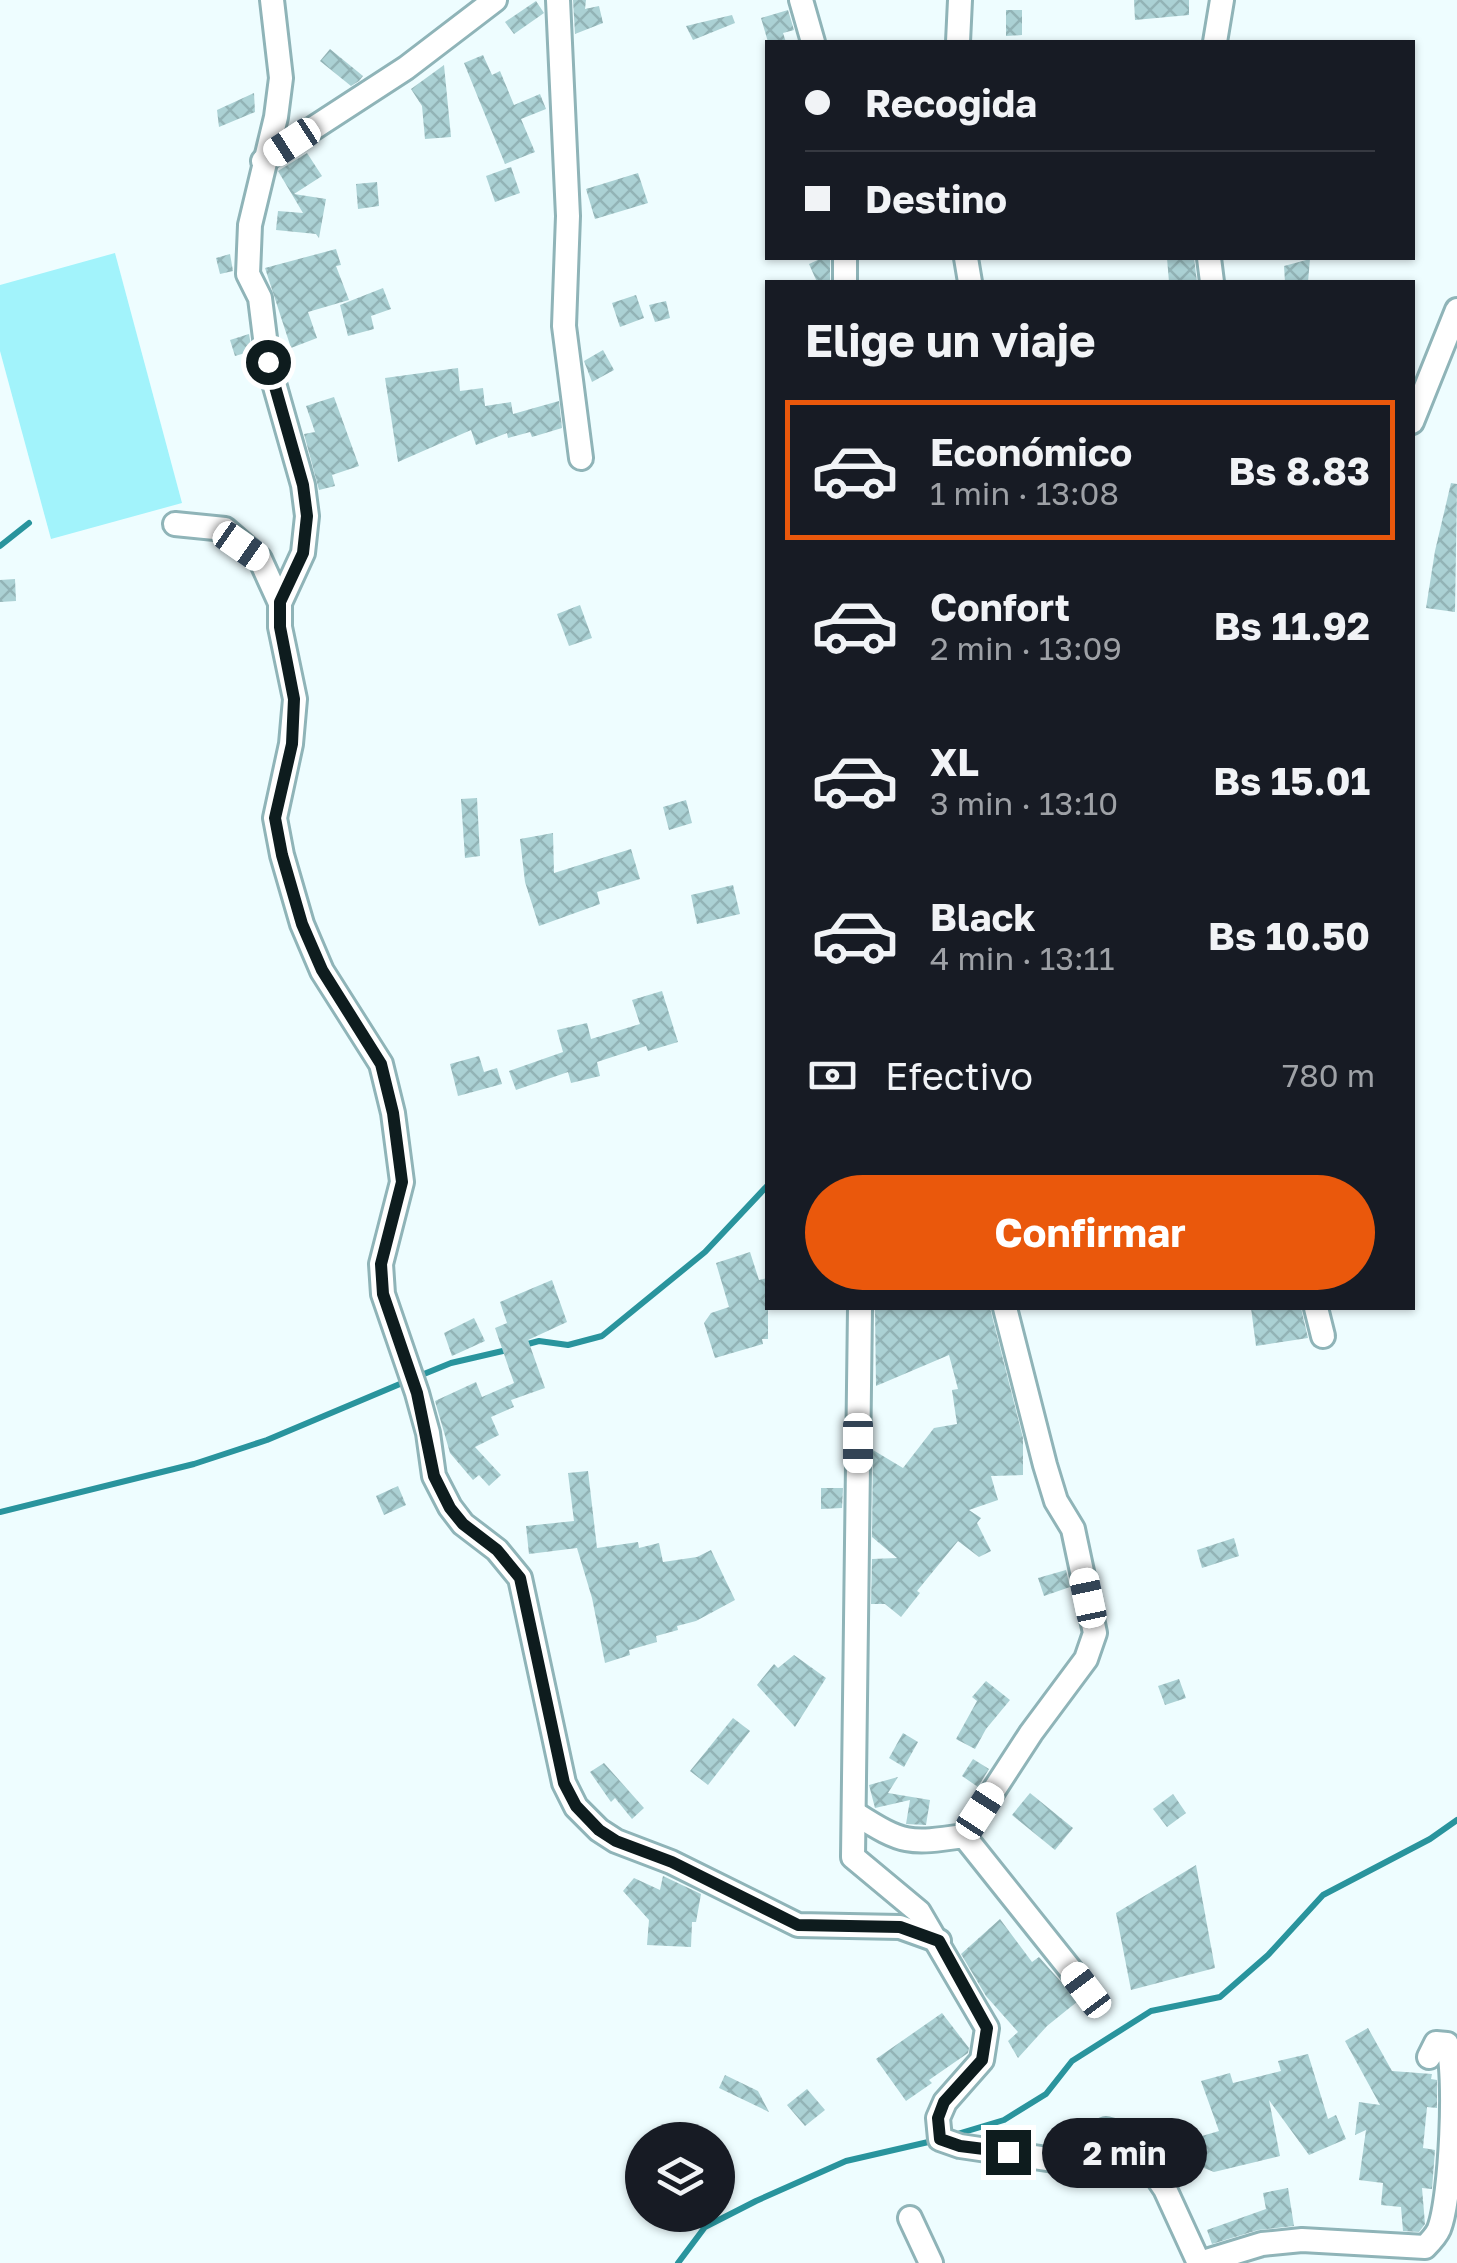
<!DOCTYPE html>
<html lang="es">
<head>
<meta charset="utf-8">
<style>
  body { margin:0; font-family:"Golos Text",sans-serif; background:#20242c; color:#f1f3f6; height:100vh; display:flex; flex-direction:column; font-size:38px; white-space:nowrap }
  * { box-sizing:border-box; margin:0 }
  p { font-size:32px; color:#9ea1a6 }
  .icon { flex:none; width:55px; height:55px; fill:none; stroke:currentColor; stroke-width:2; stroke-linecap:round; stroke-linejoin:round }
  .map { position:relative; flex:1; overflow:hidden }
  .side { position:absolute; left:765px; top:280px; width:650px; height:1030px; display:flex; flex-direction:column; background:#171b24; border-radius:0px; box-shadow:0 2px 8px #0004 }
  .side>* { flex:none }
  .top-card { position:absolute; left:765px; top:40px; width:650px; height:220px; border-radius:0px; box-shadow:0 2px 8px #0004; display:grid; align-content:center; height:220px; padding:0 40px; background:#171b24 }
  .buttons { position:absolute; left:625px; top:2122px; display:grid; gap:20px }
  .buttons a { display:grid; place-items:center; width:110px; height:110px; border-radius:50%; background:#171b24; box-shadow:0 2px 8px #0004; font-size:50px }
  .end { position:absolute; width:45px; height:45px; margin:-22px; border:12px solid #0e1c1e; background:#fff; box-shadow:0 0 0 5px #fff }
  .from { border-radius:50% }
  .bubble { position:absolute; height:70px; border-radius:35px; background:#171b24; box-shadow:0 2px 8px #0004; font-size:32px; font-weight:700; line-height:70px; text-align:center }
  .car { position:absolute; width:30px; height:60px; margin:-30px -15px; border-radius:12px; box-shadow:0 0 8px 2px #0007; background:linear-gradient(#fff 24%,#345 0 40%,#fff 0 76%,#345 0 86%,#fff 0) }
  .top-card b { display:flex; align-items:center; gap:35px; height:95px; font-size:38px }
  .top-card b+b { border-top:2px solid #363941 }
  .top-card i { width:25px; height:25px; background:#f1f3f6 }
  ul { padding:0; list-style:none }
  li { display:flex; align-items:center; gap:30px; height:140px; margin:0 20px 15px; padding:0 20px; border:5px solid transparent; border-radius:0px }
  li div { flex:1 }
  li b { display:block; font-size:38px }
  li em { font-style:normal; font-weight:700 }
  li.selected { border-color:#ea580c }
  li>.icon { width:90px; height:90px; stroke-width:1.5 }
  h2 { padding:0 40px; font-size:45px; line-height:120px }
  .pay { display:flex; align-items:center; gap:25px; height:110px; padding:0 40px; font-size:38px }
  .pay p { margin-inline-start:auto }
  .action { display:flex; gap:20px; margin-top:auto; padding:20px 40px }
  .action a { flex:1; height:115px; border-radius:60px; background:#ea580c; color:#fff; font-size:40px; font-weight:700; line-height:115px; text-align:center }
  .map>svg:first-child { display:block }
</style>
</head>
<body>
<div class="map">
<svg width="1457" height="2263" viewBox="0 0 1457 2263">
  <defs>
    <pattern id="building-cross-hatch" width="8" height="8" patternUnits="userSpaceOnUse" patternTransform="scale(2.5)"><rect width="8" height="8" fill="#abd1d4"/><path d="M0 0l8 8M0 8l8-8" fill="none" stroke="#92b3b6"/></pattern>
  </defs>
  <rect width="100%" height="100%" fill="#eefdff"/>
  <path fill="#a2f3fb" d="M115 253 182 503 51 539 0 351V285Z"/>
  <g fill="none" stroke-linecap="round" stroke-linejoin="round">
    <g stroke="#29949d" stroke-width="6">
      <path d="M0 546 29 523"/>
      <path d="M524 1345 539 1341 568 1345 602 1336 705 1252 768 1185"/>
      <path d="M419 1376 451 1363 507 1350"/>
      <path d="M0 1512 194 1464 267 1440 407 1381"/>
      <path d="M954 2135 1004 2120 1046 2094 1072 2061 1151 2011 1220 1997 1268 1955 1323 1895 1430 1839 1457 1820"/>
      <path d="M678 2263 705 2227 756 2201 846 2161 937 2140"/>
    </g>
  </g>
  <g fill="url(#building-cross-hatch)">
    <path d="M573 0H586L585 9 599 6 603 23 575 34Z"/>
    <path d="M1134 0H1189V15L1135 20Z"/>
    <path d="M536 1 544 13 514 34 505 22Z"/>
    <path d="M788 10 794 30 783 33 786 42H768L761 18Z"/>
    <path d="M1006 10H1022V35L1006 36Z"/>
    <path d="M732 15 735 23 693 40 686 26Z"/>
    <path d="M330 49 363 76 359 81 351 86 320 61Z"/>
    <path d="M483 55 492 75 500 71 514 105 540 94 546 109 521 119 535 152 505 164 464 63Z"/>
    <path d="M444 65 451 137 425 139 422 106 411 89Z"/>
    <path d="M254 93 255 112 219 127 217 110Z"/>
    <path d="M307 153 322 176 294 194 326 199 319 238 316 234 276 230 278 211 303 213 278 171Z"/>
    <path d="M511 167 520 193 495 202 486 176Z"/>
    <path d="M638 173 648 203 595 219 586 189Z"/>
    <path d="M377 182 379 206 358 209 356 184Z"/>
    <path d="M336 249 341 265 336 266 349 300 308 312 317 338 291 348 265 268Z"/>
    <path d="M230 254 233 271 220 274 216 258Z"/>
    <path d="M822 258H830V281L827 282H817L809 264Z"/>
    <path d="M1167 258H1194L1197 282H1169Z"/>
    <path d="M1310 259 1308 282H1285L1284 266Z"/>
    <path d="M383 288 391 309 371 316 374 329 348 336 340 305Z"/>
    <path d="M636 295 644 318 620 327 612 303Z"/>
    <path d="M666 301 670 318 655 322 649 305Z"/>
    <path d="M249 334 252 351 235 356 230 340Z"/>
    <path d="M603 350 614 370 592 382 584 361Z"/>
    <path d="M458 368 460 391 483 388 485 406 511 402 513 414 559 401 562 428 532 437 530 432 508 438 507 433 476 445 471 430 398 462 385 378Z"/>
    <path d="M334 397 359 466 332 475 335 486 319 490 304 434 315 432 306 406Z"/>
    <path d="M1451 483 1457 484 1455 612 1426 608 1435 551Z"/>
    <path d="M15 579 16 601 0 602V580Z"/>
    <path d="M580 605 592 638 569 646 557 614Z"/>
    <path d="M477 798 480 856 465 858 461 799Z"/>
    <path d="M686 800 692 823 669 830 663 807Z"/>
    <path d="M553 833 554 873 631 849 640 879 597 892 600 904 539 926 525 882 520 839Z"/>
    <path d="M733 885 740 914 697 924 691 895Z"/>
    <path d="M662 991 678 1042 648 1051 646 1046 597 1062 600 1076 571 1083 568 1072 516 1090 509 1071 563 1052 557 1030 587 1023 591 1039 640 1024 632 1000Z"/>
    <path d="M479 1056 484 1072 497 1068 502 1084 458 1096 450 1064Z"/>
    <path d="M750 1252 759 1280 768 1278V1339H762L763 1344 715 1358 704 1323 711 1313 729 1307 716 1263Z"/>
    <path d="M552 1280 567 1322 528 1340 545 1388 511 1400 514 1407 491 1417 499 1435 475 1447 501 1475 489 1486 479 1475 473 1480 450 1453 435 1401 476 1382 482 1397 514 1383 495 1328 507 1323 500 1302Z"/>
    <path d="M875 1308H990L1023 1438V1475L991 1476 998 1500 969 1510 981 1518 977 1523 991 1551 979 1557 958 1541 917 1591 920 1593 901 1617 885 1604H871L872 1559 897 1558 872 1537 873 1450 903 1468 934 1428 957 1424 952 1390 958 1389 949 1355 876 1386Z"/>
    <path d="M1251 1308H1301L1308 1338 1256 1346Z"/>
    <path d="M474 1318 485 1341 452 1356 444 1333Z"/>
    <path d="M588 1471 597 1548 638 1542 639 1548 659 1543 663 1562 697 1557 711 1550 735 1600 696 1621 677 1626 678 1630 656 1636 657 1642 629 1650 630 1655 605 1663 592 1598 577 1548 529 1554 526 1526 574 1521 568 1473Z"/>
    <path d="M398 1486 406 1505 384 1515 376 1496Z"/>
    <path d="M821 1488H843L842 1508 821 1509Z"/>
    <path d="M1234 1538 1239 1556 1202 1568 1197 1550Z"/>
    <path d="M1066 1570 1070 1587 1044 1596 1038 1578Z"/>
    <path d="M794 1655 826 1678 795 1727 757 1685 774 1664 778 1668Z"/>
    <path d="M1179 1679 1186 1698 1165 1705 1158 1686Z"/>
    <path d="M986 1681 1010 1700 986 1729 975 1749 956 1739 977 1701 972 1697Z"/>
    <path d="M733 1718 750 1731 708 1785 690 1771Z"/>
    <path d="M903 1733 918 1742 904 1767 889 1758Z"/>
    <path d="M973 1759 989 1769 978 1787 962 1776Z"/>
    <path d="M604 1763 644 1808 632 1819 615 1798 611 1802 590 1772Z"/>
    <path d="M898 1777 888 1793 930 1800 926 1825 906 1824 910 1800 875 1808 869 1785Z"/>
    <path d="M1030 1793 1073 1828 1055 1850 1012 1815Z"/>
    <path d="M1173 1794 1186 1813 1167 1827 1153 1809Z"/>
    <path d="M1196 1865 1215 1968 1131 1990 1116 1913Z"/>
    <path d="M663 1876 701 1894 696 1922H692L691 1947 647 1945 649 1920 623 1891 634 1878 660 1890Z"/>
    <path d="M1000 1919 1032 1962 1039 1957 1078 2001 1047 2026 1018 2058 1008 2041 1018 2032 986 1996 961 1954Z"/>
    <path d="M942 2013 969 2048 968 2053 929 2080 932 2083 906 2101 876 2059Z"/>
    <path d="M1368 2028 1392 2071 1432 2074 1431 2079 1437 2080V2108L1427 2107 1423 2148 1435 2150 1432 2189 1422 2188 1425 2224 1419 2232 1403 2231 1401 2207 1381 2205 1383 2183 1359 2180 1366 2130 1355 2135 1359 2102 1380 2105 1345 2041Z"/>
    <path d="M1308 2054 1328 2119 1336 2115 1346 2139 1309 2155 1269 2100 1280 2156 1214 2172 1204 2168 1200 2159 1204 2151 1202 2136 1219 2131 1201 2081 1230 2073 1233 2083 1281 2071 1278 2061Z"/>
    <path d="M725 2075 758 2091 769 2112 719 2088Z"/>
    <path d="M807 2089 825 2110 805 2126 787 2105Z"/>
    <path d="M1288 2188 1294 2226 1258 2230 1212 2244 1207 2230 1266 2209 1263 2193Z"/>
  </g>
  <g fill="none" stroke-linecap="round" stroke-linejoin="round">
    <g stroke="#8fb4b8" stroke-width="28">
      <g id="minor">
        <path d="M272 0 281 78 276 117 250 225 248 274 260 298 268 362 303 485 307 516 303 553 280 603V627L295 699 291 744 275 818 282 855 302 924 322 971 381 1064 393 1113 402 1182 381 1264 383 1294 417 1393 428 1433 434 1476 450 1507 463 1524 497 1550 520 1578 564 1783 576 1807 599 1830 616 1841 671 1862 798 1925 900 1927 939 1941"/>
        <path d="M558 0 568 216 564 326 581 458"/>
        <path d="M801 0 813 42"/>
        <path d="M958 42 960 0"/>
        <path d="M1215 42 1222 0"/>
        <path d="M263 161 406 68 495 0"/>
        <path d="M966 258 970 282"/>
        <path d="M1209 258 1212 282"/>
        <path d="M845 282V258"/>
        <path d="M1412 422 1457 310"/>
        <path d="M175 524 225 529 260 559 280 603"/>
        <path d="M860 1308 853 1857 919 1912 987 2028 982 2060 945 2102 938 2118 940 2139 960 2146 1054 2160 1106 2130 1129 2136 1165 2189 1199 2263"/>
        <path d="M1316 1308 1323 1336"/>
        <path d="M856 1814C903 1844 909 1844 964 1836L1086 1989"/>
        <path d="M964 1836 1031 1733 1086 1659 1095 1633 1073 1529 1056 1501 1045 1465 1005 1308"/>
        <path d="M910 2218 931 2263"/>
        <path d="M1200 2263 1262 2244 1302 2240 1425 2247C1431 2241 1436 2236 1439 2229 1451 2198 1457 2070 1447 2044L1436 2043 1429 2057"/>
      </g>
    </g>
    <use href="#minor" stroke="#fff" stroke-width="22"/>
  </g>
  <g fill="none" stroke-linecap="round" stroke-linejoin="round">
    <path stroke="#0e1c1e" stroke-width="12" d="M268 362 303 485 307 516 303 553 280 602V627L294 699 292 744 275 818 282 855 302 924 322 970 381 1064 393 1113 402 1182 381 1264 383 1294 417 1393 434 1476 450 1508 463 1524 497 1550 520 1578 564 1783 576 1806 599 1830 616 1841 672 1862 798 1925 900 1927 939 1941 987 2028 982 2060 944 2102 938 2118 940 2139 960 2146 1008 2152"/>
  </g>
</svg>
<div class="buttons">
<a><svg class="icon" aria-label="layers" viewBox="0 0 24 24"><path d="M12 4l9 5-9 5-9-5zM3 14l9 5 9-5"/></svg></a>
</div>
<i class="end from" style="left:268px;top:362px"></i>
<i class="end" style="left:1008px;top:2152px"></i>
<div class="bubble" style="left:1042px;top:2118px;width:165px">2 min</div>
<i class="car" style="left:292px;top:142px;rotate:237deg"></i>
<i class="car" style="left:241px;top:546px;rotate:125deg"></i>
<i class="car" style="left:858px;top:1443px;rotate:180deg"></i>
<i class="car" style="left:1088px;top:1598px;rotate:348deg"></i>
<i class="car" style="left:980px;top:1811px;rotate:33deg"></i>
<i class="car" style="left:1086px;top:1990px;rotate:323deg"></i>
<div class="top-card">
<b><i class="from"></i>Recogida</b>
<b><i></i>Destino</b>
</div>
<section class="side">
<h2>Elige un viaje</h2>
<ul>
<li class="selected"><svg class="icon" aria-label="car" viewBox="0 0 24 24"><path d="M5 17H2v-5l4-1 3-4h7l3 4 3 1v5h-3M9 17h6M6 11h13"/><circle cx="7" cy="17" r="2"/><circle cx="17" cy="17" r="2"/></svg><div><b>Económico</b><p>1 min · 13:08</p></div><em>Bs 8.83</em></li>
<li><svg class="icon" aria-label="car" viewBox="0 0 24 24"><path d="M5 17H2v-5l4-1 3-4h7l3 4 3 1v5h-3M9 17h6M6 11h13"/><circle cx="7" cy="17" r="2"/><circle cx="17" cy="17" r="2"/></svg><div><b>Confort</b><p>2 min · 13:09</p></div><em>Bs 11.92</em></li>
<li><svg class="icon" aria-label="car" viewBox="0 0 24 24"><path d="M5 17H2v-5l4-1 3-4h7l3 4 3 1v5h-3M9 17h6M6 11h13"/><circle cx="7" cy="17" r="2"/><circle cx="17" cy="17" r="2"/></svg><div><b>XL</b><p>3 min · 13:10</p></div><em>Bs 15.01</em></li>
<li><svg class="icon" aria-label="car" viewBox="0 0 24 24"><path d="M5 17H2v-5l4-1 3-4h7l3 4 3 1v5h-3M9 17h6M6 11h13"/><circle cx="7" cy="17" r="2"/><circle cx="17" cy="17" r="2"/></svg><div><b>Black</b><p>4 min · 13:11</p></div><em>Bs 10.50</em></li>
</ul>
<div class="pay"><svg class="icon" aria-label="cash" viewBox="0 0 24 24"><path d="M3 7h18v10H3z"/><circle cx="12" cy="12" r="2"/></svg>Efectivo<p>780 m</p></div>
<div class="action"><a>Confirmar</a></div>
</section>
</div>
</body>
</html>
